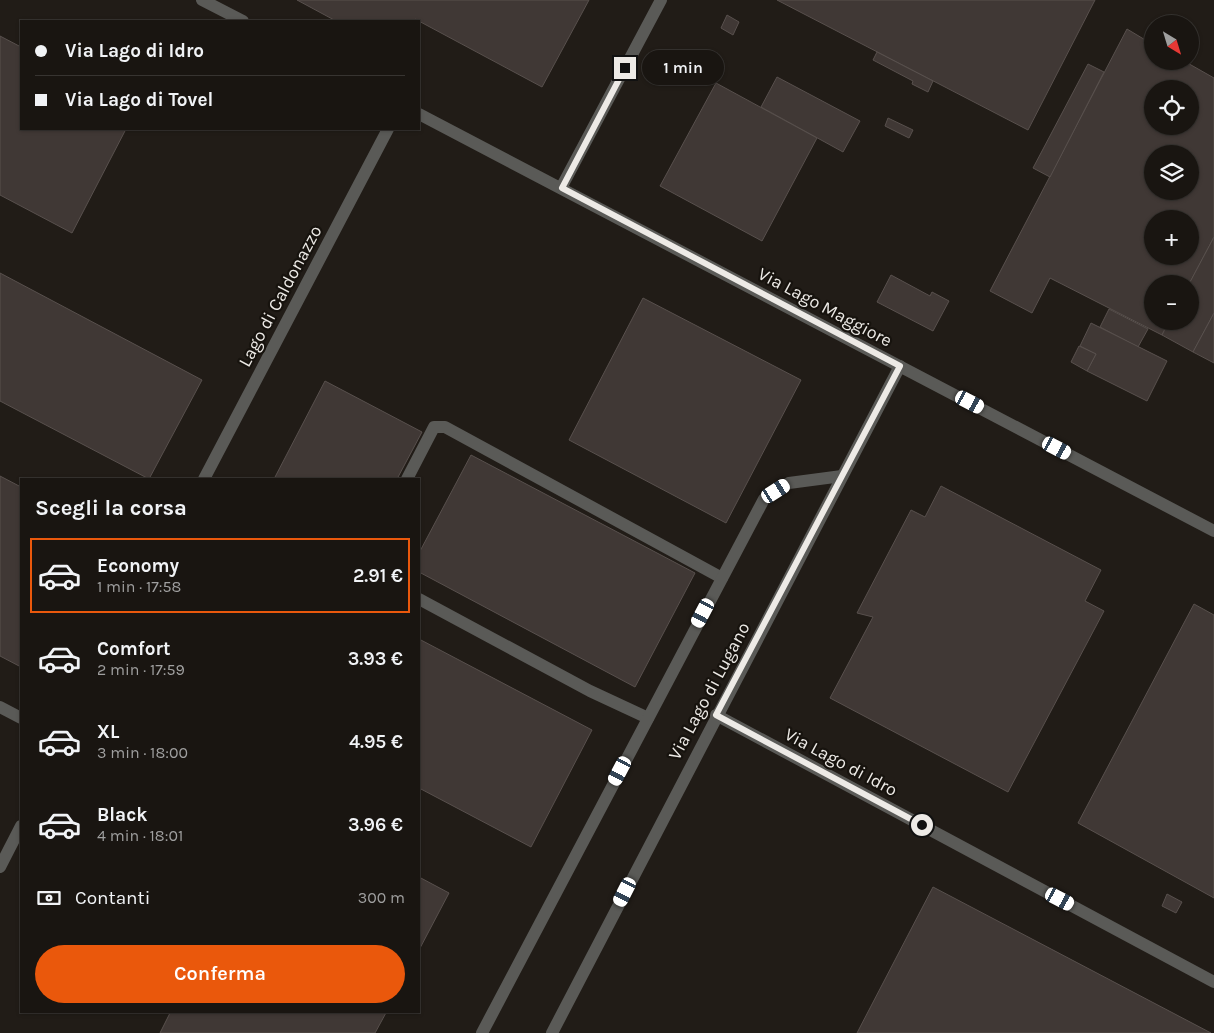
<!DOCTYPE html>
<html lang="it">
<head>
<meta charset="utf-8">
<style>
  body { margin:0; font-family:Karla,sans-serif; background:#26221f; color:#f1f3f6; height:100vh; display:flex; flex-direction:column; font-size:19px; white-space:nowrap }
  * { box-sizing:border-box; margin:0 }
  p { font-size:16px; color:#9f9f9f }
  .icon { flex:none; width:28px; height:28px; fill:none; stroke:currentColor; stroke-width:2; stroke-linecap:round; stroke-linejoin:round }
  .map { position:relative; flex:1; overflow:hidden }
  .sheet { position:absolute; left:20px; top:478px; width:400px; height:535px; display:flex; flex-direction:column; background:#191511; border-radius:0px; box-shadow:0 1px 4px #0004,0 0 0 1px #373431 }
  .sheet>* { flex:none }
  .hud { position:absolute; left:20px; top:20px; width:400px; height:110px; border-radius:0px; box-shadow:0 1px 4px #0004,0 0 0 1px #373431; display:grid; align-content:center; height:110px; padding:0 15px; background:#191511 }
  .needle { width:32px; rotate:142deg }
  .fabs { position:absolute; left:1144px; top:15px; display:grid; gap:10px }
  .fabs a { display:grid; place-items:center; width:55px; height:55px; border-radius:50%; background:#191511; box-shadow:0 1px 4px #0004,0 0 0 1px #373431; font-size:25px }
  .end { position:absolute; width:22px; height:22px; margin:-11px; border:6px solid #edeae6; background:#111; box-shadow:0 0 0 2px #111 }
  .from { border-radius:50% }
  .bubble { position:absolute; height:35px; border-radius:18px; background:#191511; box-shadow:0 1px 4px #0004,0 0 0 1px #373431; font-size:16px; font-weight:600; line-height:35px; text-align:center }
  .car { position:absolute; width:15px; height:30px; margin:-15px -8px; border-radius:6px; box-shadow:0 0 4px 1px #0007; background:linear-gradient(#fff 24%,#345 0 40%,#fff 0 76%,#345 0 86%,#fff 0) }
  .hud b { display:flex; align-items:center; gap:18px; height:48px; font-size:19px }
  .hud b+b { border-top:1px solid #373431 }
  .hud i { width:12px; height:12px; background:#f1f3f6 }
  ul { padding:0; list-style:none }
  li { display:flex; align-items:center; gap:15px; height:75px; margin:0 10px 8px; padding:0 5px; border:2px solid transparent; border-radius:0px }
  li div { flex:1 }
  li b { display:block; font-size:19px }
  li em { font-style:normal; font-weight:600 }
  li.selected { border-color:#ea580c }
  li>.icon { width:45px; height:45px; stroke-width:1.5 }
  h2 { padding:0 15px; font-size:22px; line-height:60px }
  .pay { display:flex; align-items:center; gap:12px; height:55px; padding:0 15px; font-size:19px }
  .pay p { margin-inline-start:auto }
  .button { display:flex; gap:10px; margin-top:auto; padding:10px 15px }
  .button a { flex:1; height:58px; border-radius:30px; background:#ea580c; color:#fff; font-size:20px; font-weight:600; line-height:58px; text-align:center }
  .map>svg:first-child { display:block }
</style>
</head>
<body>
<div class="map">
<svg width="1214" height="1033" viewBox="0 0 1214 1033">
  <rect width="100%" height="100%" fill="#211c17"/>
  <g fill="#403835" stroke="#58504d" fill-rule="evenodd">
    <path d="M297 0H589L542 87 415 19 414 21H336Z"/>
    <path d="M777 0H1095L1028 130Z"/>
    <path d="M727 15 739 22 733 35 721 28Z"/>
    <path d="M1127 29 1152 44V61H1184L1214 78V237L1189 284H1152V321H1169L1162 335 1050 278 1032 313 990 291ZM1152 89H1190V126H1152ZM1152 154H1190V191H1152ZM1152 219H1190V256H1152Z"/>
    <path d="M0 36 21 47V129H126L72 233 0 195Z"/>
    <path d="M877 52 933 81 928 92 912 84 913 81 873 60Z"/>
    <path d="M1088 64 1104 72 1050 177 1033 168Z"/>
    <path d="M777 77 860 121 843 152 761 107Z"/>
    <path d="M716 83 817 138 762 241 660 186Z"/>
    <path d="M888 118 913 130 909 138 885 126Z"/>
    <path d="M1214 237V313L1193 352 1162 335 1169 321H1190L1189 284Z"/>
    <path d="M0 273 202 380 149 479 0 401Z"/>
    <path d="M891 275 930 296 932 292 949 301 933 331 877 302Z"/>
    <path d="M643 298 801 380 726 523 569 440Z"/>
    <path d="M1109 309 1148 329 1138 347 1100 327Z"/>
    <path d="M1214 313V363L1193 352Z"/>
    <path d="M1091 323 1167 361 1147 401 1087 371 1096 354 1080 346Z"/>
    <path d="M1079 346 1096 354 1087 371 1071 362Z"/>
    <path d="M325 381 422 432 397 479H274Z"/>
    <path d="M471 455 695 573 635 687 419 572V553Z"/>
    <path d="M0 476 21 487V667L0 656Z"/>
    <path d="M941 486 1101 570 1085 601 1104 611 1008 792 830 698 873 617 857 613 911 510 925 517Z"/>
    <path d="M1194 604 1214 615V898L1078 823Z"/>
    <path d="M419 639 592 730 531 847 419 788Z"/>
    <path d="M419 877 449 893 419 950Z"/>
    <path d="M933 887 1211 1033H857Z"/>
    <path d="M1167 894 1182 902 1176 913 1162 906Z"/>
    <path d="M171 1011H387L375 1033H160Z"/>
  </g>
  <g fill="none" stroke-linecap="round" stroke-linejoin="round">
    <g stroke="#5a5a57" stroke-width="12">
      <path d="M407 479 434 427H445L722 578"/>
      <path d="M419 599 590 691 648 718"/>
      <path d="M482 1033 764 499 789 483 842 476"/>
    </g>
    <g stroke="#5a5a57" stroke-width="12">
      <path d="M202 0 243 21"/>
      <path d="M419 114 1214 531"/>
      <path d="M561 188 661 0"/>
      <path d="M204 479 388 129"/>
      <path d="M0 707 21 718"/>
      <path d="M716 715 1214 982"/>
      <path d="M0 867 21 826"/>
      <path d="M552 1033 900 366"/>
    </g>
  </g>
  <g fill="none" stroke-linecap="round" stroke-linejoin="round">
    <path stroke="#edeae6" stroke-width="6" d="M625 68 562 188 900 366 716 715 922 825"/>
  </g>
  <g text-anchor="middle" stroke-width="4.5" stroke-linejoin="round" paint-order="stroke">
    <g font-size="18" fill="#edeae6" stroke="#17130e">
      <text transform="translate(280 296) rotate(-62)" y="6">Lago di Caldonazzo</text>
      <text transform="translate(825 307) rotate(28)" y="6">Via Lago Maggiore</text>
      <text transform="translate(709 691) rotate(-62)" y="6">Via Lago di Lugano</text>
      <text transform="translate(841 762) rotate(28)" y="6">Via Lago di Idro</text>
    </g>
  </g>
</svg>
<div class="fabs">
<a><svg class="needle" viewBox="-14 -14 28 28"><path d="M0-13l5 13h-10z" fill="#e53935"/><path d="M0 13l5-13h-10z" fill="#9f9f9f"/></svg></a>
<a><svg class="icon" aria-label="locate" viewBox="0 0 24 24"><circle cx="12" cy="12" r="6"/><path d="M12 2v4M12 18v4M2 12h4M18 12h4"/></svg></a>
<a><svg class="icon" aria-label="layers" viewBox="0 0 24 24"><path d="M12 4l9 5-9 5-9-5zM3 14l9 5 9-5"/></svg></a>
<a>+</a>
<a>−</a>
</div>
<i class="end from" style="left:922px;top:825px"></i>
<i class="end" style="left:625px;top:68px"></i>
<div class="bubble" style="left:642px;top:50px;width:82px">1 min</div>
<i class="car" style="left:970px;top:402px;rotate:118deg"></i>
<i class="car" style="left:1057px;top:448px;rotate:118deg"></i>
<i class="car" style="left:776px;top:491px;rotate:58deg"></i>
<i class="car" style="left:703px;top:613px;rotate:208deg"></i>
<i class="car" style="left:620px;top:771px;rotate:208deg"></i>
<i class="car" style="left:625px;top:892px;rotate:207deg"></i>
<i class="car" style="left:1060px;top:899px;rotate:118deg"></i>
<div class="hud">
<b><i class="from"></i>Via Lago di Idro</b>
<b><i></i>Via Lago di Tovel</b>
</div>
<section class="sheet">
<h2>Scegli la corsa</h2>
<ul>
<li class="selected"><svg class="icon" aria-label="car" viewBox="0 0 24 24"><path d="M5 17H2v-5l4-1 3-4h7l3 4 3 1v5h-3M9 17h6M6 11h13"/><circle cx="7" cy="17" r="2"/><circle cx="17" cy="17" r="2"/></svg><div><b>Economy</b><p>1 min · 17:58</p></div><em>2.91 €</em></li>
<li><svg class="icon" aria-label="car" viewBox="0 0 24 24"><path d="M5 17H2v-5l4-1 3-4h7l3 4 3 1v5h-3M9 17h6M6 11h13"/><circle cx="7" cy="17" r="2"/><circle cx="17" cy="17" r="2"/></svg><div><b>Comfort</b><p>2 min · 17:59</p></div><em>3.93 €</em></li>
<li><svg class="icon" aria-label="car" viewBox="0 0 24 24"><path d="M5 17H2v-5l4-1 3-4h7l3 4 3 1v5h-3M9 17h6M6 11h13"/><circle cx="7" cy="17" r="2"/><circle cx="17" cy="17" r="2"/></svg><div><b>XL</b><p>3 min · 18:00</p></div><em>4.95 €</em></li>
<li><svg class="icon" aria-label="car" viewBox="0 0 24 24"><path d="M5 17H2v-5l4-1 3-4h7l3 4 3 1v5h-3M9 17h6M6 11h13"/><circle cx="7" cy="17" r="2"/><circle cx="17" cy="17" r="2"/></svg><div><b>Black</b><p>4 min · 18:01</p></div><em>3.96 €</em></li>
</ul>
<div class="pay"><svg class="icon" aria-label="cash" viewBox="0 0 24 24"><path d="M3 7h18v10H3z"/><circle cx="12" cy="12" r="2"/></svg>Contanti<p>300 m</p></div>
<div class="button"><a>Conferma</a></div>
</section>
</div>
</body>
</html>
